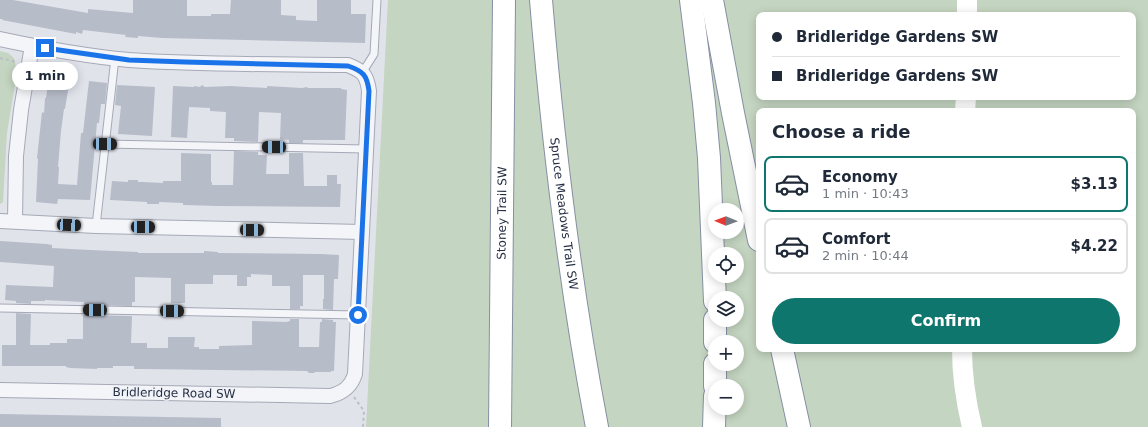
<!DOCTYPE html>
<html lang="en">
<head>
<meta charset="utf-8">
<style>
  body { margin:0; font-family:"DejaVu Sans",sans-serif; background:#f2f2f3; color:#1f2937; height:100vh; display:flex; flex-direction:column; font-size:15px; white-space:nowrap }
  * { box-sizing:border-box; margin:0 }
  p { font-size:13px; color:#747a83 }
  .icon { flex:none; width:22px; height:22px; fill:none; stroke:currentColor; stroke-width:2; stroke-linecap:round; stroke-linejoin:round }
  .map { position:relative; flex:1; overflow:hidden }
  .panel { position:absolute; left:756px; top:108px; width:380px; height:244px; display:flex; flex-direction:column; background:#fff; border-radius:8px; box-shadow:0 2px 10px #0003 }
  .panel>* { flex:none }
  .guide { position:absolute; left:756px; top:12px; width:380px; height:88px; border-radius:8px; box-shadow:0 2px 10px #0003; display:grid; align-content:center; height:88px; padding:0 16px; background:#fff }
  .needle { width:26px; rotate:271deg }
  .fabs { position:absolute; left:708px; top:203px; display:grid; gap:8px }
  .fabs a { display:grid; place-items:center; width:36px; height:36px; border-radius:50%; background:#fff; box-shadow:0 2px 10px #0003; font-size:20px }
  .end { position:absolute; width:18px; height:18px; margin:-9px; border:5px solid #1a73e8; background:#fff; box-shadow:0 0 0 2px #fff }
  .from { border-radius:50% }
  .bubble { position:absolute; height:28px; border-radius:14px; background:#fff; box-shadow:0 2px 10px #0003; font-size:13px; font-weight:700; line-height:28px; text-align:center }
  .car { position:absolute; width:12px; height:24px; margin:-12px -6px; border-radius:5px; box-shadow:0 0 3px 1px #0007; background:linear-gradient(#222 24%,#8ab4d8 0 40%,#222 0 76%,#8ab4d8 0 86%,#222 0) }
  .guide b { display:flex; align-items:center; gap:14px; height:38px; font-size:15px }
  .guide b+b { border-top:1px solid #e0e1e3 }
  .guide i { width:10px; height:10px; background:#1f2937 }
  ul { padding:0; list-style:none }
  li { display:flex; align-items:center; gap:12px; height:56px; margin:0 8px 6px; padding:0 8px; border:2px solid #e0e1e3; border-radius:8px }
  li div { flex:1 }
  li b { display:block; font-size:15px }
  li em { font-style:normal; font-weight:700 }
  li.active { border-color:#0f766e }
  li>.icon { width:36px; height:36px; stroke-width:1.5 }
  h2 { padding:0 16px; font-size:18px; line-height:48px }
  .button { display:flex; gap:8px; margin-top:auto; padding:8px 16px }
  .button a { flex:1; height:46px; border-radius:24px; background:#0f766e; color:#fff; font-size:16px; font-weight:700; line-height:46px; text-align:center }
  .map>svg:first-child { display:block }
</style>
</head>
<body>
<div class="map">
<svg width="1148" height="427" viewBox="0 0 1148 427">
  <rect width="100%" height="100%" fill="#e1e3eb"/>
  <g fill="#c4d5c1" fill-rule="evenodd">
    <path d="M388 0H1148V427H366ZM759 15H1133V97H759ZM759 111H1133V349H759ZM715 210H737V232H715ZM715 254H737V276H715ZM715 298H737V320H715ZM715 342H737V364H715ZM715 386H737V408H715Z"/>
    <path d="M0 51 8 53 14 58 17 72 7 133 3 202 0 204Z"/>
  </g>
  <g fill="#b7bcc9">
    <path d="M0 0H13L88 13V9L133 13V0H187V16H211V14H230L231 0H281V15L296 16V20L317 21V0H351V14H366L365 43 162 38 138 36V38L125 37 126 35 83 30 82 34 76 32V34L2 20 3 19H0Z"/>
    <path d="M54 70 71 72 65 109H64L61 131 58 167H59L58 184 77 185 81 133H83L89 81 107 83 105 104H101L99 123H97L90 200 58 199 57 204 36 202 38 159 37 158 42 112 44 113 45 98H46L50 71Z"/>
    <path d="M117 85 155 87 152 136 118 134 121 106 115 105Z"/>
    <path d="M202 85 205 87 230 86 267 88V86L302 88 307 87 308 88H341V89L347 90 345 140H303V143H289V140L280 139 281 113 259 112 258 142 234 141V138H225L226 112 210 111V108L189 107 187 138 171 137 173 86 194 87V86L200 87Z"/>
    <path d="M234 151 258 152V155H267L266 174H289V153H303L304 186H327V175H337V184H341L340 207 218 206 183 205V203L159 202V204H147V202L110 200 112 181 128 182V180H138V182H143L163 183V181H181V153L211 154V182H212V185H233Z"/>
    <path d="M0 241 47 244 52 245V248L90 250 138 252V253H204V251L218 252V253L321 254 339 255 338 279H334L333 310 323 309V299H324V275H303V306H300V309H290V286H272V275L251 274V277H247V286H237V275H213V284H185V303H171V278L135 277V302H132V306L84 305V302H83L45 300V301H31V304L16 303V301L5 300 6 285 53 287 54 266 0 262Z"/>
    <path d="M16 313 31 314 30 345H50V343H67V339H83V315L132 316 131 343H147V348H168V337H195L194 347H199V349H219V346L252 345V321L286 322 290 321V319H299V347H319L320 322H322V319L333 320V322H336L334 371H331V372H315L314 373H309L307 371 143 369H134V366H113V368H97V369L70 368 66 367V366H2V345H16Z"/>
    <path d="M0 414 221 418V427H0Z"/>
  </g>
  <g fill="none" stroke-linecap="round" stroke-linejoin="round">
    <g stroke="#a5a9b6" stroke-width="9">
      <g id="lane">
        <path d="M362 73 374 54 377 0"/>
        <path d="M105 144 366 149"/>
        <path d="M96 226 115 58"/>
        <path d="M0 308 358 315"/>
      </g>
    </g>
    <g stroke="#a5a9b6" stroke-width="16">
      <g id="street">
        <path d="M0 39C42 48 86 56 129 60 202 65 275 64 348 65 363 71 367 75 369 91L355 374C351 387 343 393 330 396L0 390"/>
        <path d="M0 221 96 226 362 232"/>
        <path d="M15 221 16 156 21 110 32 46"/>
      </g>
    </g>
    <g stroke="#878fa3" stroke-width="24">
      <g id="highway">
        <path id="s1" d="M541 0C553 143 570 286 597 427"/>
        <path d="M691 0 704 103 709 158 715 301"/>
        <path d="M712 0 733 113 759 240"/>
        <path d="M715 342V320"/>
        <path d="M782 349 799 427"/>
        <path d="M715 386V364"/>
        <path id="s2" d="M500 427 504 0"/>
        <path d="M714 427 715 396"/>
      </g>
    </g>
    <g stroke="#bbbec6" stroke-width="2" stroke-dasharray="3 3" stroke-linecap="butt">
      <path d="M0 58 17 62"/>
      <path d="M354 397 364 411 363 427"/>
    </g>
    <use href="#lane" stroke="#f4f5f8" stroke-width="7"/>
    <use href="#street" stroke="#f4f5f8" stroke-width="14"/>
    <g stroke="#fff" stroke-width="20">
      <path d="M967 15V0"/>
      <path d="M965 111 966 97"/>
      <path d="M962 349C962 375 966 402 972 427"/>
    </g>
    <use href="#highway" stroke="#fff" stroke-width="22"/>
  </g>
  <g fill="none" stroke-linecap="round" stroke-linejoin="round">
    <path stroke="#1a73e8" stroke-width="5" d="M45 48 129 60 185 62 348 66C363 71 367 75 369 91L358 315"/>
  </g>
  <g text-anchor="middle" stroke-width="3" stroke-linejoin="round" paint-order="stroke">
    <g font-size="12" fill="#272f44" stroke="#f0f3f8">
      <text dy="4" stroke="none"><textPath href="#s2" startOffset="214">Stoney Trail SW</textPath></text>
      <text dy="4" stroke="none"><textPath href="#s1" startOffset="215">Spruce Meadows Trail SW</textPath></text>
      <text transform="translate(174 393) rotate(1)" y="4">Bridleridge Road SW</text>
    </g>
  </g>
</svg>
<div class="fabs">
<a><svg class="needle" viewBox="-14 -14 28 28"><path d="M0-13l5 13h-10z" fill="#e53935"/><path d="M0 13l5-13h-10z" fill="#747a83"/></svg></a>
<a><svg class="icon" aria-label="locate" viewBox="0 0 24 24"><circle cx="12" cy="12" r="6"/><path d="M12 2v4M12 18v4M2 12h4M18 12h4"/></svg></a>
<a><svg class="icon" aria-label="layers" viewBox="0 0 24 24"><path d="M12 4l9 5-9 5-9-5zM3 14l9 5 9-5"/></svg></a>
<a>+</a>
<a>−</a>
</div>
<i class="end from" style="left:358px;top:315px"></i>
<i class="end" style="left:45px;top:48px"></i>
<div class="bubble" style="left:12px;top:62px;width:66px">1 min</div>
<i class="car" style="left:105px;top:144px;rotate:91deg"></i>
<i class="car" style="left:274px;top:147px;rotate:271deg"></i>
<i class="car" style="left:69px;top:225px;rotate:93deg"></i>
<i class="car" style="left:143px;top:227px;rotate:91deg"></i>
<i class="car" style="left:252px;top:230px;rotate:91deg"></i>
<i class="car" style="left:95px;top:310px;rotate:271deg"></i>
<i class="car" style="left:172px;top:311px;rotate:91deg"></i>
<div class="guide">
<b><i class="from"></i>Bridleridge Gardens SW</b>
<b><i></i>Bridleridge Gardens SW</b>
</div>
<section class="panel">
<h2>Choose a ride</h2>
<ul>
<li class="active"><svg class="icon" aria-label="car" viewBox="0 0 24 24"><path d="M5 17H2v-5l4-1 3-4h7l3 4 3 1v5h-3M9 17h6M6 11h13"/><circle cx="7" cy="17" r="2"/><circle cx="17" cy="17" r="2"/></svg><div><b>Economy</b><p>1 min · 10:43</p></div><em>$3.13</em></li>
<li><svg class="icon" aria-label="car" viewBox="0 0 24 24"><path d="M5 17H2v-5l4-1 3-4h7l3 4 3 1v5h-3M9 17h6M6 11h13"/><circle cx="7" cy="17" r="2"/><circle cx="17" cy="17" r="2"/></svg><div><b>Comfort</b><p>2 min · 10:44</p></div><em>$4.22</em></li>
</ul>
<div class="button"><a>Confirm</a></div>
</section>
</div>
</body>
</html>
